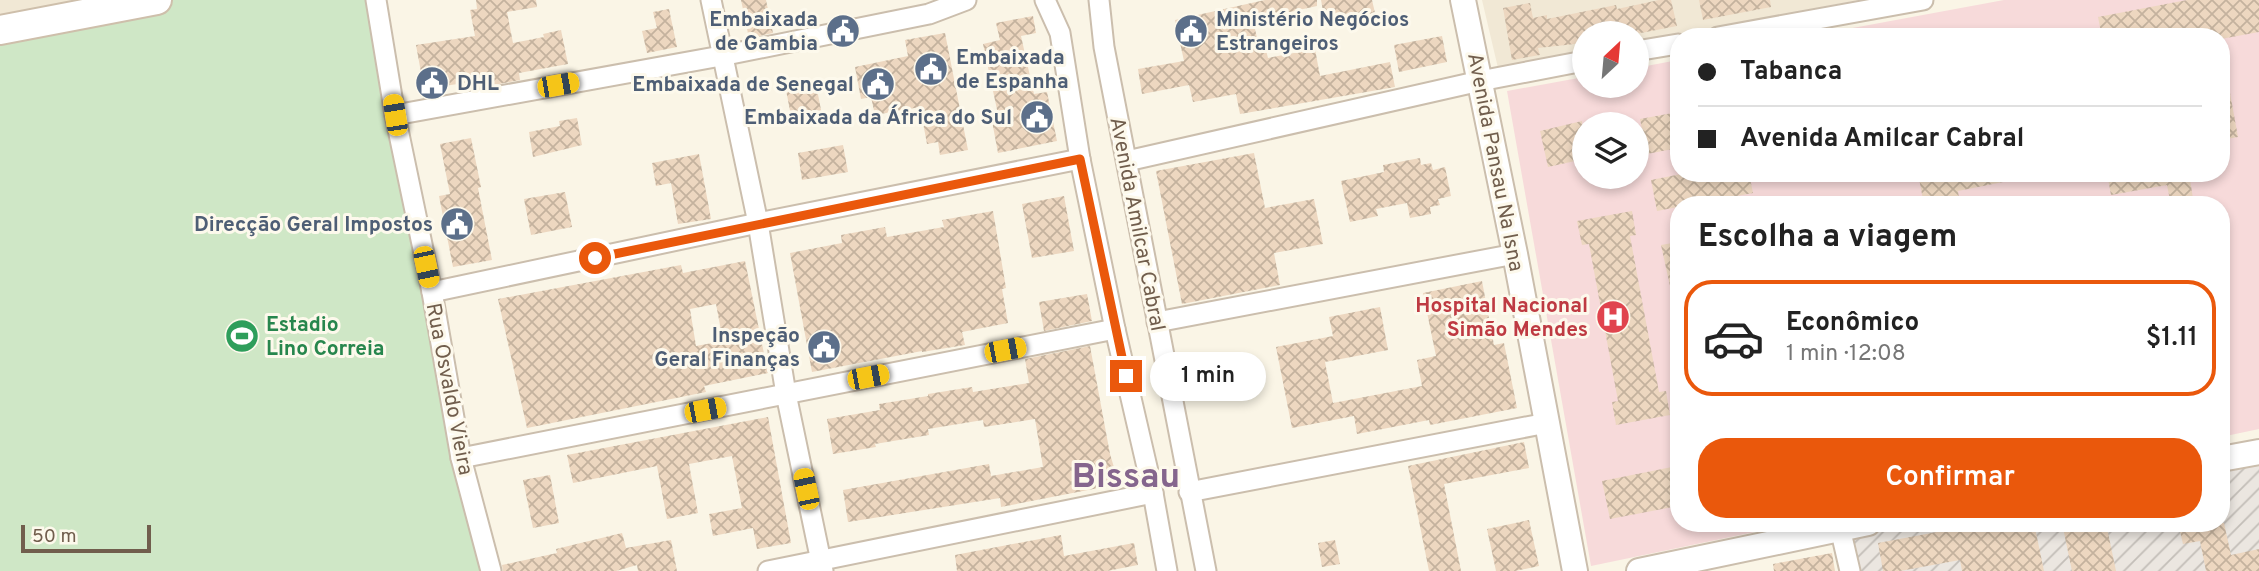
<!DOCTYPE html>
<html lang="pt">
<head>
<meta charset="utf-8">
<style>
  body { margin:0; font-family:Overpass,sans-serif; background:#f2f2f2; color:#222; height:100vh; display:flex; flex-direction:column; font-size:26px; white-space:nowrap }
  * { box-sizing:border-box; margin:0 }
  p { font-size:23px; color:#767676 }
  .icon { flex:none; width:38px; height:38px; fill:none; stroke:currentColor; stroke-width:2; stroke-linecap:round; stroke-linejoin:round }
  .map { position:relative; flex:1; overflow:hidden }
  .sheet { position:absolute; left:1670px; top:196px; width:560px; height:336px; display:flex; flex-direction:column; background:#fff; border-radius:28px; box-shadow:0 4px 10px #0003 }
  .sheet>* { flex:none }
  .guide { position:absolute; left:1670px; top:28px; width:560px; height:154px; border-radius:28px; box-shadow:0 4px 10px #0003; display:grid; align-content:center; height:154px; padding:0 28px; background:#fff }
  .needle { width:46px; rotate:26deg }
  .fabs { position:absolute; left:1572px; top:21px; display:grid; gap:14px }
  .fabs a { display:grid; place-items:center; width:77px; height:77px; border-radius:50%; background:#fff; box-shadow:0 4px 10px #0003; font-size:35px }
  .scale { position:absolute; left:21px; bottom:18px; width:130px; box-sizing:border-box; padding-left:7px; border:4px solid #715e4d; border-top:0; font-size:19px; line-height:24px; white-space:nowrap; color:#715e4d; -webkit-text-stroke:5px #fdf9ec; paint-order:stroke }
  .end { position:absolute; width:32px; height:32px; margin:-16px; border:9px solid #ea580c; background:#fff; box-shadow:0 0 0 4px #fff }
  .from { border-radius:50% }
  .bubble { position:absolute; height:49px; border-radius:24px; background:#fff; box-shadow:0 4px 10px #0003; font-size:23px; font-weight:600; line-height:49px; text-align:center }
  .car { position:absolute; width:21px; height:42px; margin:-21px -10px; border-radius:9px; box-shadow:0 0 5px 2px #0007; background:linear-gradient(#f5c518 24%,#345 0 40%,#f5c518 0 76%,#345 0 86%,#f5c518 0) }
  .guide b { display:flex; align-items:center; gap:24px; height:66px; font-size:26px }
  .guide b+b { border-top:2px solid #e0e0e0 }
  .guide i { width:18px; height:18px; background:#222 }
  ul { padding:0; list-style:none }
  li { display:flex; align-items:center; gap:21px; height:116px; margin:0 14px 10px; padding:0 14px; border:4px solid transparent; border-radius:28px }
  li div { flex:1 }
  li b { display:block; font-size:26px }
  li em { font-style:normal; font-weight:600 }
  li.active { border-color:#ea580c }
  li>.icon { width:63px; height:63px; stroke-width:1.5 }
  h2 { padding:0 28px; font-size:32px; line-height:84px }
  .cta { display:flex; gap:14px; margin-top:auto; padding:14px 28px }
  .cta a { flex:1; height:80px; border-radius:28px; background:#ea580c; color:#fff; font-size:28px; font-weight:600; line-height:80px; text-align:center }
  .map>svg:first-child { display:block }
</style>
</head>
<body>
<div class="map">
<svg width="2259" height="571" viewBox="0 0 2259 571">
  <defs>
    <pattern id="industrial-furrows" width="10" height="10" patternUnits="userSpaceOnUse" patternTransform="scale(1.75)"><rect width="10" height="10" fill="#ebe6e0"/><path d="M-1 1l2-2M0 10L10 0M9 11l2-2" fill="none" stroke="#c3beb8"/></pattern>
    <pattern id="building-cross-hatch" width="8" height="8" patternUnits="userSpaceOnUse" patternTransform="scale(1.75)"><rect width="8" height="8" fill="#edd7c0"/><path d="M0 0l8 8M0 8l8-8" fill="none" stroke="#c4b29e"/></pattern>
  </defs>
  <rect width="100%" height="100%" fill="#faf5e6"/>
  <g fill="#f1e8d5">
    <path d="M0 0H129L0 25Z"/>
    <path d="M1482 0H1859L1636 42V33H1584V52L1498 68Z"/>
  </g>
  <path fill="url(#industrial-furrows)" d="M2259 452V571H1850L1840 528 1868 523H2221V459Z"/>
  <path fill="#f7dada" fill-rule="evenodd" d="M2004 0H2259V429L2221 437V205H1678V523H1798L1591 566 1507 91 1584 77V86H1636V68L1678 60V173H2221V37H1804ZM1584 124H1636V177H1584Z"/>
  <path fill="#cfe7c6" d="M162 0H378L491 571H0V32Z"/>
  <g fill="url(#building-cross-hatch)" fill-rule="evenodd">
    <path d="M476 0H536L537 7 507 12 513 43 544 37 543 34 561 30 568 64 519 73 520 80 472 89 471 82 424 89 416 45 475 36 470 10 477 9Z"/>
    <path d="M741 0H766L773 33 749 38Z"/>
    <path d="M1265 0H1317V6L1253 20 1259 47 1265 46 1268 58 1315 49 1320 76 1390 62 1395 87 1240 114 1236 94 1193 102 1189 85 1142 94 1138 69 1184 61 1175 20Z"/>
    <path d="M1321 0H1372L1375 13 1325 22Z"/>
    <path d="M1659 0H1671L1677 26 1641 33H1584V43L1538 48 1540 55 1512 60 1503 8 1530 3 1533 18 1547 15V19L1616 5 1617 9Z"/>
    <path d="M1699 0H1770L1771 7 1703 20Z"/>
    <path d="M2187 0H2259V32L2221 39V37H2102L2098 17Z"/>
    <path d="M669 9 677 47 647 53 642 31 657 28 653 12Z"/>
    <path d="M1033 16 1036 33 1021 36 1034 94 1047 92 1057 141 998 153 992 121 999 119 983 44 1000 40 996 23Z"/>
    <path d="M945 33 968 150 940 155 938 142 927 144 920 107 875 115 871 97 861 99 855 67 908 56 905 40Z"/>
    <path d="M1442 36 1447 62 1399 72 1394 45Z"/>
    <path d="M2228 82 2238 137 2221 140V83Z"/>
    <path d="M816 84 822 115 792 121 786 90Z"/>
    <path d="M1678 112V148L1647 154 1640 119Z"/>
    <path d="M577 118 582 145 533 157 529 132 560 126 559 121Z"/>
    <path d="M1582 121 1584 159 1548 167 1540 131Z"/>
    <path d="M471 138 481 187 478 188 492 260 453 267 439 196 450 194 440 144Z"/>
    <path d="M843 145 848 172 802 180 798 153Z"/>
    <path d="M1254 153 1265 208 1314 199 1323 244 1274 253 1280 285 1182 304 1156 171Z"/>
    <path d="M699 154 711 219 678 224 671 183 656 186 652 163Z"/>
    <path d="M1420 158 1421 165 1431 163 1433 170 1445 167 1451 196 1438 199 1440 205 1430 207 1431 214 1410 218 1407 203 1376 209 1378 216 1350 222 1341 181 1384 172 1383 165Z"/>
    <path d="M1686 173H1749L1753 193 1689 205H1678V207L1657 211 1651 180Z"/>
    <path d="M1918 173H2013V180L1958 191 1960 205H1924Z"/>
    <path d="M2107 173H2189L2194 205H2171L2167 185 2111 195Z"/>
    <path d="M565 192 572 227 531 235 524 199Z"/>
    <path d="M1064 196 1074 251 1032 258 1022 204Z"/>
    <path d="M993 211 1006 288 1002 289 1008 323 962 332 965 345 922 352V351L812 372 790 253 842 243 841 235 885 227 887 237 944 227 942 220Z"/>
    <path d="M1632 211 1636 235 1630 236 1659 392 1666 391 1670 415 1616 425 1612 402 1618 401 1589 244 1582 245 1577 221Z"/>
    <path d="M1678 242V294L1672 295 1661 245Z"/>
    <path d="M745 261 768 373 704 386 706 392 527 428 498 299 681 265 683 273ZM716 304 723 341 696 346 690 309Z"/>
    <path d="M1482 281 1494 345 1504 343 1517 408 1430 425 1429 420 1357 434 1354 416 1292 428 1276 347 1333 336 1329 317 1380 307 1388 350 1325 362 1333 403 1422 386 1417 360 1436 356 1423 293Z"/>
    <path d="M1087 294 1092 321 1044 331 1039 302Z"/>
    <path d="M1090 346 1110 454 1119 484 1001 507 1000 498 848 522 843 490 989 464 991 476 1043 467 1035 419 984 427 983 420 928 429 929 435 875 444 876 447 833 454 827 419 880 410 879 404 928 396V394L972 387 973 392 1029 383 1025 359Z"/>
    <path d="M768 417 791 543 757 549 753 528 713 536 709 514 742 508 732 456 689 464 698 513 667 519 657 466 573 483 567 455Z"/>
    <path d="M1524 442 1529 468 1444 484 1461 571H1429L1408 466Z"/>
    <path d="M1672 467 1678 506 1610 519 1602 481Z"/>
    <path d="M550 475 559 523 533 528 523 480Z"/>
    <path d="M1529 520 1539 566 1515 571H1496L1487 529Z"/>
    <path d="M1985 523H2034L2044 571H1962L1960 560 1900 571H1883L1878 543Z"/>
    <path d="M2062 523H2106L2116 571H2072Z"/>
    <path d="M2178 523H2224L2231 555 2259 549V571H2206L2200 541 2183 544Z"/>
    <path d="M622 533 626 548 671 540 677 571H638L637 565 616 571H503L502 565 557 553 556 549Z"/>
    <path d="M1061 535 1064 556 1134 543 1138 565 1107 571H957L955 555Z"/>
    <path d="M1335 540 1340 564 1322 567 1318 543Z"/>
    <path d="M1832 553 1835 571H1774L1773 564Z"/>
  </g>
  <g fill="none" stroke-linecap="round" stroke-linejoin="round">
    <g stroke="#cbbead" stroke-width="23">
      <g id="minor">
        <path d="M376 0 395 115 432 292 461 458 491 571"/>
        <path d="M711 0 758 223 786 394 823 571"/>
        <path d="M1045 0 1060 33 1080 159 1115 329 1153 493 1167 571"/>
        <path d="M1099 0 1104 47 1206 571"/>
        <path d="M1718 37 1923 0"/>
        <path d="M1636 51 1678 44"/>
        <path d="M395 115 721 56 929 14 966 0"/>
        <path d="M1127 161 1480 81 1584 61"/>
        <path d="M432 292 758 223 1080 159"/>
        <path d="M1157 322 1515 254"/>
        <path d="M461 458 1115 329"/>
        <path d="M1189 492 1547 423"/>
        <path d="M1840 528 1850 571"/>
        <path d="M768 571 1153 493"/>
      </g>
    </g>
    <g stroke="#cbbead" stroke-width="28">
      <g id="tertiary">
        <path d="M1463 0 1515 254 1575 571"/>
        <path d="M2221 459 2259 452"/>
        <path d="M1639 571 1868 523"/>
      </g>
    </g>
    <g stroke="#cebfab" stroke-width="32">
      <path id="secondary" d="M0 30 157 0"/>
    </g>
    <use href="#minor" stroke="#fff" stroke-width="19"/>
    <use href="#tertiary" stroke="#fff" stroke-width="24"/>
    <use href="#secondary" stroke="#fff" stroke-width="28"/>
  </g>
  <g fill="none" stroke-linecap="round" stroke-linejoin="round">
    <path stroke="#ea580c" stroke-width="9" d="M595 258 1080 159 1126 376"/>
  </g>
  <defs>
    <g id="civic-disc" transform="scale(1.75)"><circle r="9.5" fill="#5c6f8a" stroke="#fdf9ec"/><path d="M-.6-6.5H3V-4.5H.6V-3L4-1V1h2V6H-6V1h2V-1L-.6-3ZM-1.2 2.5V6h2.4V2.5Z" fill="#fff"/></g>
    <g id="hospital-disc" transform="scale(1.75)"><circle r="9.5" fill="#e0444e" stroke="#fdf9ec"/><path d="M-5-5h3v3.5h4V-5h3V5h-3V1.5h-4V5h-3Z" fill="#fff"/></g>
    <g id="stadium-disc" transform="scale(1.75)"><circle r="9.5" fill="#2e9e5b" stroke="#fdf9ec"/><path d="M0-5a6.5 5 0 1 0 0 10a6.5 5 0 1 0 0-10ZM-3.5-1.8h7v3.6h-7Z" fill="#fff"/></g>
  </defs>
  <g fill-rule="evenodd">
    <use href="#civic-disc" x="843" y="31"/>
    <use href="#civic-disc" x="1191" y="31"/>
    <use href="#civic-disc" x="931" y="69"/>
    <use href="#civic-disc" x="432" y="83"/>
    <use href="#civic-disc" x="878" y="84"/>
    <use href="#civic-disc" x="1037" y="117"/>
    <use href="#civic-disc" x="457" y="224"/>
    <use href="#hospital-disc" x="1613" y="317"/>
    <use href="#stadium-disc" x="242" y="336"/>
    <use href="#civic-disc" x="824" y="347"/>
  </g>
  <g text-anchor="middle" stroke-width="6" stroke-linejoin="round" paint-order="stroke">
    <g font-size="21" font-weight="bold" fill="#4e5e75" stroke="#fdf9ec" text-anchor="end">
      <text x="818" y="26">Embaixada<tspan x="818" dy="24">de Gambia</tspan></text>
      <text x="1216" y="26" text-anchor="start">Ministério Negócios<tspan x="1216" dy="24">Estrangeiros</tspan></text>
      <text x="956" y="64" text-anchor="start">Embaixada<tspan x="956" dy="24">de Espanha</tspan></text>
      <text x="457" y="90" text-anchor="start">DHL</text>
      <text x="854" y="91">Embaixada de Senegal</text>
      <text x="1012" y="124">Embaixada da África do Sul</text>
      <text x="433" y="231">Direcção Geral Impostos</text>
      <text x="800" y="342">Inspeção<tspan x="800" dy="24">Geral Finanças</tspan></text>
    </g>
    <g font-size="21" fill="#715e4d" stroke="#fdf9ec">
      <text transform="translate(1496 162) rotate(79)" y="7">Avenida Pansau Na Isna</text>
      <text transform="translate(1138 224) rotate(79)" y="7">Avenida Amilcar Cabral</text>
      <text transform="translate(450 389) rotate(79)" y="7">Rua Osvaldo Vieira</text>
    </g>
    <g font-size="21" font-weight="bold" fill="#be3a42" stroke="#fdf9ec" text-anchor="end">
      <text x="1588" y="312">Hospital Nacional<tspan x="1588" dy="24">Simão Mendes</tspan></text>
    </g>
    <g font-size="21" font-weight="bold" fill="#27864d" stroke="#fdf9ec" text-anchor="start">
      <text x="266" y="331">Estadio<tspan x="266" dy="24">Lino Correia</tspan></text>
    </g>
    <g font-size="35" font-weight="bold" fill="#85658d" stroke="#fdf9ec">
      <text x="1126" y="487">Bissau</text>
    </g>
  </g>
</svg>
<div class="fabs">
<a><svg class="needle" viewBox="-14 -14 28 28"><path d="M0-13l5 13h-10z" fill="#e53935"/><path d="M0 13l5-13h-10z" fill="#767676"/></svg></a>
<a><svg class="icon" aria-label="layers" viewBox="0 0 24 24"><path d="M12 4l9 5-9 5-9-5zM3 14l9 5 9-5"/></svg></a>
</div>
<div class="scale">50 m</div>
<i class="end from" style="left:595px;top:258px"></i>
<i class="end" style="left:1126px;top:376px"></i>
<div class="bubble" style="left:1150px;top:352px;width:116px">1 min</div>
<i class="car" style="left:558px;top:85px;rotate:80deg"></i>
<i class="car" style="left:395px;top:115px;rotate:351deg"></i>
<i class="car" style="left:426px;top:267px;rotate:168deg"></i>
<i class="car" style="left:1005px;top:350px;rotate:79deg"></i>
<i class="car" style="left:868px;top:377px;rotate:79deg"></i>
<i class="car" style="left:705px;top:410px;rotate:79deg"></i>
<i class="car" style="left:806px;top:489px;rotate:348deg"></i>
<div class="guide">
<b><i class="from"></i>Tabanca</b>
<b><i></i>Avenida Amilcar Cabral</b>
</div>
<section class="sheet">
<h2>Escolha a viagem</h2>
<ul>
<li class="active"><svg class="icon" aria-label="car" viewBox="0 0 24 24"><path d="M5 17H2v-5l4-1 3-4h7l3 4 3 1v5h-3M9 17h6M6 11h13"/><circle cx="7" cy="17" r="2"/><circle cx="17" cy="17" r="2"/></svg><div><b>Econômico</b><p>1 min · 12:08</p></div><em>$1.11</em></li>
</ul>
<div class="cta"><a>Confirmar</a></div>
</section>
</div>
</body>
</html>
